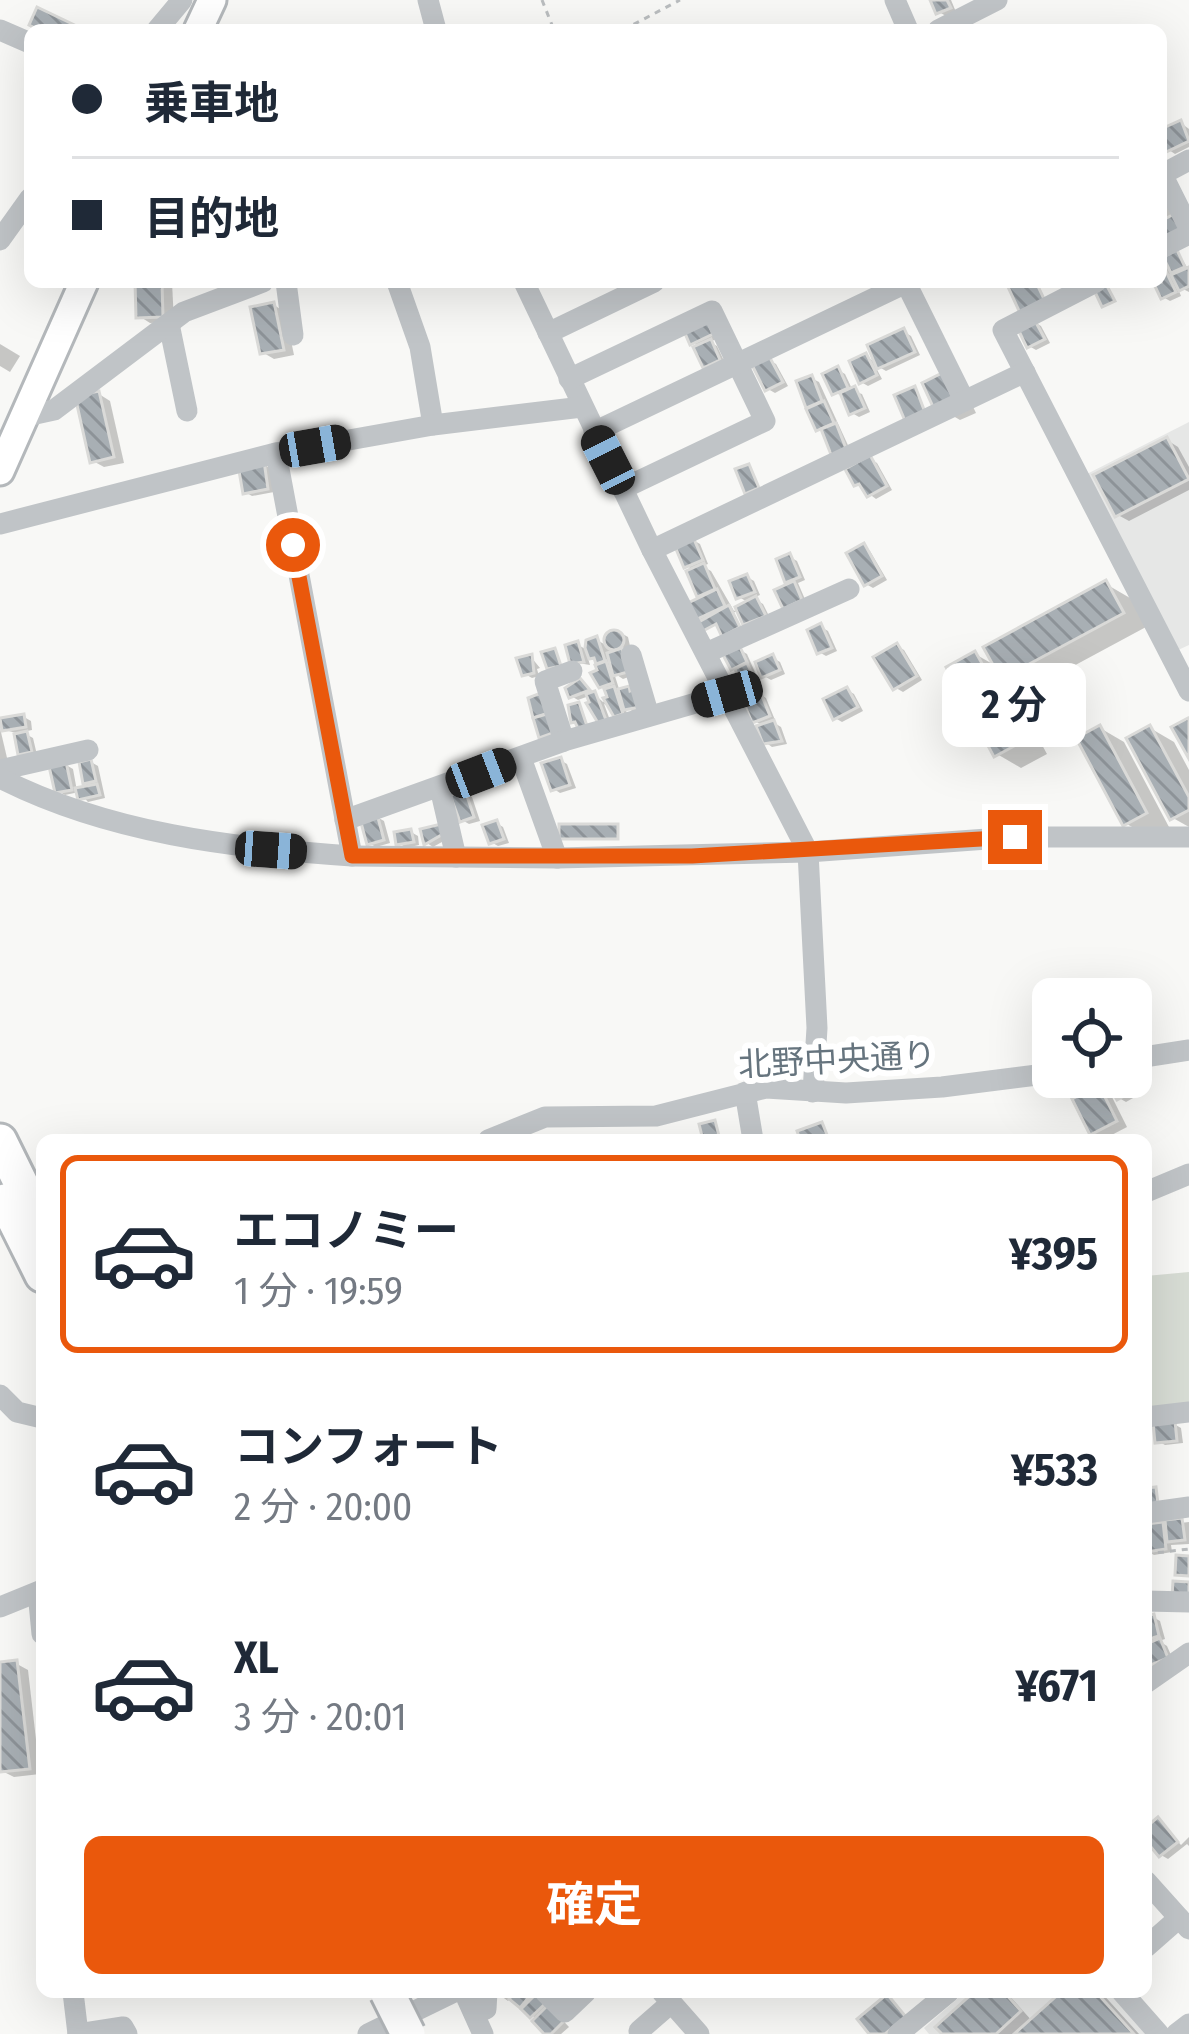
<!DOCTYPE html>
<html lang="ja">
<head>
<meta charset="utf-8">
<style>
  body { margin:0; font-family:"Fira Sans Condensed","Noto Sans JP",sans-serif; background:#f2f2f3; color:#1f2937; height:100vh; display:flex; flex-direction:column; font-size:45px; white-space:nowrap }
  * { box-sizing:border-box; margin:0 }
  p { font-size:39px; color:#747a83 }
  .icon { flex:none; width:66px; height:66px; fill:none; stroke:currentColor; stroke-width:2; stroke-linecap:round; stroke-linejoin:round }
  .map { position:relative; flex:1; overflow:hidden }
  .panel { position:absolute; left:36px; top:1134px; width:1116px; height:864px; display:flex; flex-direction:column; background:#fff; border-radius:18px; box-shadow:0 12px 48px #0002 }
  .panel>* { flex:none }
  .guide { position:absolute; left:24px; top:24px; width:1143px; height:264px; border-radius:18px; box-shadow:0 12px 48px #0002; display:grid; align-content:center; height:264px; padding:0 48px; background:#fff }
  .tools { position:absolute; left:1032px; top:978px; display:grid; gap:24px }
  .tools a { display:grid; place-items:center; width:120px; height:120px; border-radius:18px; background:#fff; box-shadow:0 12px 48px #0002; font-size:60px }
  .end { position:absolute; width:54px; height:54px; margin:-27px; border:15px solid #ea580c; background:#fff; box-shadow:0 0 0 6px #fff }
  .from { border-radius:50% }
  .bubble { position:absolute; height:84px; border-radius:18px; background:#fff; box-shadow:0 12px 48px #0002; font-size:39px; font-weight:700; line-height:84px; text-align:center }
  .car { position:absolute; width:36px; height:72px; margin:-36px -18px; border-radius:15px; box-shadow:0 0 9px 3px #0007; background:linear-gradient(#222 24%,#8ab4d8 0 40%,#222 0 76%,#8ab4d8 0 86%,#222 0) }
  .guide b { display:flex; align-items:center; gap:42px; height:114px; font-size:45px }
  .guide b+b { border-top:3px solid #e0e1e3 }
  .guide i { width:30px; height:30px; background:#1f2937 }
  ul { padding:21px 0 0; list-style:none }
  li { display:flex; align-items:center; gap:36px; height:198px; margin:0 24px 18px; padding:0 24px; border:6px solid transparent; border-radius:18px }
  li div { flex:1 }
  li b { display:block; font-size:45px }
  li em { font-style:normal; font-weight:700 }
  li.on { border-color:#ea580c }
  li>.icon { width:108px; height:108px; stroke-width:1.5 }
  .action { display:flex; gap:24px; margin-top:auto; padding:24px 48px }
  .action a { flex:1; height:138px; border-radius:18px; background:#ea580c; color:#fff; font-size:48px; font-weight:700; line-height:138px; text-align:center }
  .map>svg:first-child { display:block }
</style>
</head>
<body>
<div class="map">
<svg width="1189" height="2034" viewBox="0 0 1189 2034">
  <defs>
    <pattern id="building-back-hatch" width="6" height="6" patternUnits="userSpaceOnUse" patternTransform="scale(3)"><rect width="6" height="6" fill="#a8afb4"/><path d="M-1 5l2 2M0 0l6 6M5-1l2 2" fill="none" stroke="#8d9398"/></pattern>
  </defs>
  <rect width="100%" height="100%" fill="#f8f8f6"/>
  <g fill="#e6e7e6">
    <path d="M1189 422V645L1176 651 1085 475Z"/>
    <path d="M965 1992H1116L1153 2034H929L924 2028Z"/>
  </g>
  <path fill="#d8ddd5" d="M1189 1272V1403L1146 1410V1276Z"/>
  <g fill="#0003">
    <path d="M934 0H951L956 12 946 16 939 12Z"/>
    <path d="M1181 123 1189 129V147L1175 154 1169 150 1161 132Z"/>
    <path d="M1161 188 1183 221 1166 237 1161 226 1166 222 1161 219Z"/>
    <path d="M1179 255 1189 270V292L1177 286 1181 296 1170 301 1163 297 1156 282H1161V261L1172 267Z"/>
    <path d="M138 282H172L174 322 150 323 139 316Z"/>
    <path d="M274 305 285 312 294 355 274 359 262 352Z"/>
    <path d="M1034 322 1041 326 1050 343 1036 350 1029 346Z"/>
    <path d="M707 324 718 338 710 342 717 346 725 363 712 369 705 365 700 347 693 343Z"/>
    <path d="M904 332 911 336 920 355 886 371 874 364 882 379 868 386 861 382 866 357 878 363Z"/>
    <path d="M0 344 20 356 10 372 0 366Z"/>
    <path d="M769 360 776 364 788 386 775 393 768 389Z"/>
    <path d="M838 370 845 374 853 391 862 394 870 412 859 417 852 413 844 396 835 393Z"/>
    <path d="M811 378 819 382 852 454 834 455 800 383Z"/>
    <path d="M965 390 976 413 960 420 936 406Z"/>
    <path d="M99 394 110 401 124 463 104 467 93 461Z"/>
    <path d="M1167 440 1178 447 1189 467V490L1129 521 1118 515Z"/>
    <path d="M870 459 877 463 892 490 876 499 856 484Z"/>
    <path d="M263 464 270 468 274 492 252 496 245 492Z"/>
    <path d="M693 540 700 544 708 564 702 566 711 571 734 611 749 603 739 597 747 577 754 581 760 595 753 598 763 604 771 620 739 610 733 613 741 629 719 624 703 630 705 622 697 618 705 598 699 595 695 571 687 566Z"/>
    <path d="M864 547 870 551 887 580 873 588 866 584Z"/>
    <path d="M790 557 797 561 805 580 798 583 807 604 792 611 790 586 779 561Z"/>
    <path d="M1106 584 1130 598 1146 627 1016 697 1047 754 1021 768 997 754 975 654 998 667Z"/>
    <path d="M821 627 828 631 837 651 826 656 819 652Z"/>
    <path d="M621 633 628 637 630 646 634 675 623 679 614 673 620 692 628 689 641 697 645 710 634 712 625 707 628 717 604 704 611 723 607 725 589 696 578 700 571 696 580 681 603 702 611 699 607 689 601 685 598 661 587 655 590 665 572 662 578 645 591 652 597 640 609 647 607 637Z"/>
    <path d="M897 646 904 650 922 680 903 692 896 688Z"/>
    <path d="M740 650 747 654 761 686 752 690 733 668Z"/>
    <path d="M531 657 540 668 537 669 539 676 532 678 525 674Z"/>
    <path d="M773 658 780 662 785 674 771 680 764 676Z"/>
    <path d="M847 690 854 694 863 711 842 722 835 718Z"/>
    <path d="M759 694 766 698 775 720 771 721 781 727 787 744 772 747 765 742V727L755 721Z"/>
    <path d="M24 717 31 721 32 730 22 732 33 738 37 755 28 757 21 753 16 733 5 730Z"/>
    <path d="M0 728 8 762 0 764Z"/>
    <path d="M1100 728 1124 742 1169 827 1150 837 1125 823Z"/>
    <path d="M1150 728 1174 742 1189 770V827L1173 818Z"/>
    <path d="M560 760 567 764 576 788 560 793 554 789Z"/>
    <path d="M91 762 98 766 105 798 88 802 79 792 65 795 58 791 66 765 73 769 77 791 87 789 82 764Z"/>
    <path d="M465 793 472 797 480 821 469 824 462 820Z"/>
    <path d="M377 817 384 821 390 843 376 847 369 843Z"/>
    <path d="M496 823 503 827 509 843 498 846 491 842Z"/>
    <path d="M440 827 449 838 433 847 427 843Z"/>
    <path d="M411 832 418 836 419 845 406 848 399 843Z"/>
    <path d="M1134 1070 1149 1089 1126 1102 1119 1098 1122 1077H1131Z"/>
    <path d="M1099 1089 1111 1095 1127 1127 1104 1139 1092 1132Z"/>
    <path d="M1174 1424 1181 1428 1183 1443 1165 1445 1158 1441Z"/>
    <path d="M1189 1522V1544L1171 1545 1172 1552 1154 1555 1146 1550V1527Z"/>
    <path d="M1153 1617 1160 1621 1165 1639 1159 1641 1167 1646 1174 1662 1155 1669 1146 1659V1647L1150 1646 1146 1644V1619Z"/>
    <path d="M17 1664 28 1670 40 1774 14 1777 2 1771 0 1665Z"/>
    <path d="M1159 1821 1181 1845 1189 1837V1846L1187 1844 1168 1859 1161 1855 1146 1836V1831Z"/>
    <path d="M511 1992 516 1995 536 1992 569 2027 561 2034H549L526 2008 511 1997 508 2001 497 1993Z"/>
    <path d="M978 1992H1006L1033 2022 1066 1992H1101L1139 2034H946Z"/>
  </g>
  <g fill="url(#building-back-hatch)" stroke="#dadad8" stroke-width="3">
    <path d="M930 0H947L951 8 936 14Z"/>
    <path d="M37 7 85 30H39L29 25Z"/>
    <path d="M1181 120 1189 141 1166 152 1161 129Z"/>
    <path d="M1176 213 1184 229 1164 239 1161 221Z"/>
    <path d="M1177 250 1185 267 1171 273 1163 257Z"/>
    <path d="M1161 261 1176 292 1161 299 1153 282H1161Z"/>
    <path d="M1189 267V286L1179 291 1171 275Z"/>
    <path d="M135 282H162L163 317 136 318Z"/>
    <path d="M1018 282H1036L1045 301 1020 313 1008 287Z"/>
    <path d="M1106 284 1115 301 1102 307 1094 290Z"/>
    <path d="M274 302 284 350 260 354 250 307Z"/>
    <path d="M1034 319 1045 339 1027 348 1017 327Z"/>
    <path d="M707 320 713 334 690 345 684 331Z"/>
    <path d="M904 328 915 352 877 369 867 345Z"/>
    <path d="M711 339 720 360 703 368 693 347Z"/>
    <path d="M866 353 877 375 859 384 849 361Z"/>
    <path d="M769 356 783 382 765 391 752 365Z"/>
    <path d="M838 366 848 388 832 395 822 374Z"/>
    <path d="M942 373 954 399 934 409 922 383Z"/>
    <path d="M812 375 822 401 806 408 796 381Z"/>
    <path d="M855 386 865 408 849 415 840 393Z"/>
    <path d="M915 386 926 415 906 423 894 395Z"/>
    <path d="M99 391 114 457 90 463 75 396Z"/>
    <path d="M824 401 834 423 816 431 806 409Z"/>
    <path d="M836 423 847 451 832 457 821 429Z"/>
    <path d="M1167 437 1189 479 1115 517 1093 475Z"/>
    <path d="M870 455 887 486 867 497 859 484 854 486 845 469Z"/>
    <path d="M264 461 268 489 243 494 238 465Z"/>
    <path d="M749 464 759 488 745 494 735 469Z"/>
    <path d="M693 537 703 560 684 568 674 544Z"/>
    <path d="M864 543 882 576 864 586 846 553Z"/>
    <path d="M790 553 800 577 785 583 776 559Z"/>
    <path d="M704 563 715 589 697 597 686 571Z"/>
    <path d="M747 574 755 592 736 599 729 581Z"/>
    <path d="M1106 580 1124 613 994 683 1025 740 994 757 946 667 975 651 989 676 997 672 983 647Z"/>
    <path d="M794 581 802 600 783 609 774 590Z"/>
    <path d="M717 589 725 606 695 620 688 603Z"/>
    <path d="M756 596 766 616 743 625 735 607Z"/>
    <path d="M729 605 740 627 722 637 716 624 701 632 697 623Z"/>
    <path d="M821 623 832 648 817 654 807 630Z"/>
    <circle cx="614" cy="640" r="10"/>
    <path d="M597 636 605 661 596 664 594 658 589 659 585 648 586 640Z"/>
    <path d="M578 641 584 662 570 664 565 645Z"/>
    <path d="M897 643 917 676 893 690 873 657Z"/>
    <path d="M740 647 747 662 731 670 723 655Z"/>
    <path d="M555 648 561 666 547 669 541 652Z"/>
    <path d="M622 648 628 672 613 676 607 653Z"/>
    <path d="M532 654 534 673 522 676 516 658Z"/>
    <path d="M773 654 780 670 761 678 755 662Z"/>
    <path d="M606 661 613 683 599 688 590 673 597 670 595 665Z"/>
    <path d="M747 663 756 682 743 688 735 669Z"/>
    <path d="M580 678 590 690 569 698 565 688Z"/>
    <path d="M614 686 623 714 614 717 603 698 607 697 604 689Z"/>
    <path d="M629 686 630 691 635 689 640 707 624 710 618 689Z"/>
    <path d="M847 687 858 707 833 720 823 699Z"/>
    <path d="M595 691 606 720 598 723 586 703 589 702 586 694Z"/>
    <path d="M760 691 770 716 752 723 742 698Z"/>
    <path d="M538 694 543 696 549 713 533 718 528 698Z"/>
    <path d="M579 702 587 726 578 729 575 722 571 723 568 705Z"/>
    <path d="M550 713 556 732 539 738 533 718Z"/>
    <path d="M24 714 26 727 2 731 0 718Z"/>
    <path d="M1188 718 1189 720V759L1171 727Z"/>
    <path d="M774 720 782 741 763 744 756 726Z"/>
    <path d="M1100 725 1147 813 1123 826 1076 738Z"/>
    <path d="M1150 725 1189 797V810L1170 820 1126 738Z"/>
    <path d="M27 731 32 752 18 755 14 734Z"/>
    <path d="M561 757 570 785 551 791 541 763Z"/>
    <path d="M91 759 96 781 83 784 79 762Z"/>
    <path d="M66 762 72 790 55 793 49 766Z"/>
    <path d="M97 784 100 795 78 800 75 788Z"/>
    <path d="M465 790 474 817 460 822 450 795Z"/>
    <path d="M377 814 384 840 367 845 360 819Z"/>
    <path d="M497 820 504 839 489 844 482 825Z"/>
    <path d="M441 824 443 834 424 845 420 829Z"/>
    <rect x="559" y="824" width="59" height="15"/>
    <path d="M411 829 414 842 396 845 394 832Z"/>
    <path d="M1134 1067 1144 1085 1117 1100 1107 1082 1116 1077H1131Z"/>
    <path d="M1099 1085 1117 1121 1090 1135 1072 1099Z"/>
    <path d="M715 1120 720 1140H703L699 1124Z"/>
    <path d="M822 1122 829 1140H800L797 1131Z"/>
    <path d="M1175 1421 1177 1441 1155 1443 1153 1423Z"/>
    <path d="M1156 1487 1158 1504 1146 1505V1488Z"/>
    <path d="M1182 1518 1185 1540 1167 1542 1165 1520Z"/>
    <path d="M1163 1522 1166 1549 1146 1552V1524Z"/>
    <path d="M1176 1555 1189 1556V1576L1175 1575Z"/>
    <path d="M1173 1581 1189 1582V1597H1172Z"/>
    <path d="M1154 1614 1159 1636 1146 1640V1616Z"/>
    <path d="M1160 1638 1168 1658 1146 1667V1644Z"/>
    <path d="M17 1660 30 1769 0 1772V1662Z"/>
    <path d="M1158 1817 1178 1842 1159 1857 1146 1841V1827Z"/>
    <path d="M515 1992H533L520 2008 509 1999Z"/>
    <path d="M538 1992 547 2002 530 2018 521 2009Z"/>
    <path d="M974 1992H1004L1021 2011 996 2034H942L935 2027Z"/>
    <path d="M1061 1992H1096L1134 2034H1014Z"/>
    <path d="M887 1994 906 2017 885 2034H869L857 2019Z"/>
    <path d="M548 2005 564 2021 551 2034H544L532 2021Z"/>
  </g>
  <g fill="none" stroke-linecap="round" stroke-linejoin="round">
    <g stroke="#b4b8bb" stroke-width="33">
      <g id="major">
        <path d="M198 30 212 0"/>
        <path d="M0 471 84 282"/>
      </g>
    </g>
    <g stroke="#b3b7ba" stroke-width="39">
      <g id="highway">
        <path d="M0 1141 42 1226"/>
        <path d="M5 1201 42 1275"/>
      </g>
    </g>
    <g stroke="#babdbf" stroke-width="3" stroke-dasharray="6 6" stroke-linecap="butt">
      <path d="M542 0 554 30"/>
      <path d="M623 30 680 0"/>
      <path d="M1146 1554 1189 1549"/>
    </g>
    <g stroke="#c0c4c7" stroke-width="21">
      <path d="M428 0 436 30"/>
      <path d="M895 0 908 30"/>
      <path d="M0 30 30 43"/>
      <path d="M157 30 182 0"/>
      <path d="M938 30 997 0"/>
      <path d="M1162 174 1189 228"/>
      <path d="M1161 175 1189 160"/>
      <path d="M0 240 30 198"/>
      <path d="M1161 248 1189 234"/>
      <path d="M286 282 293 335"/>
      <path d="M397 282 420 347 433 425"/>
      <path d="M524 282 652 550 808 852 1015 837H1189"/>
      <path d="M1096 282 1003 330 1189 691"/>
      <path d="M169 324 187 411"/>
      <path d="M548 333 654 282"/>
      <path d="M569 379 712 311 765 421 622 489"/>
      <path d="M22 417 54 410 184 312 263 282"/>
      <path d="M594 432 906 283 964 400"/>
      <path d="M0 524 276 453 433 425 582 407"/>
      <path d="M652 550 1025 372"/>
      <path d="M706 653 849 589"/>
      <path d="M631 655 649 716"/>
      <path d="M564 741 545 681 572 671"/>
      <path d="M521 758 557 858"/>
      <path d="M0 770 88 750"/>
      <path d="M0 778C108 833 232 848 352 856L276 453"/>
      <path d="M440 788 456 857"/>
      <path d="M345 820 564 741 727 694"/>
      <path d="M352 856 557 858 808 852 817 1028 813 1092"/>
      <path d="M1131 1059 1189 1050"/>
      <path d="M745 1092 753 1140"/>
      <path d="M488 1140 545 1117 656 1116 766 1088 846 1093 942 1087 1053 1073"/>
      <path d="M1146 1192 1189 1174"/>
      <path d="M0 1395 17 1412 42 1418"/>
      <path d="M1146 1417 1189 1412"/>
      <path d="M1146 1513 1189 1507"/>
      <path d="M38 1592 42 1634"/>
      <path d="M1146 1601 1189 1602"/>
      <path d="M0 1607 42 1590"/>
      <path d="M1146 1683 1189 1653"/>
      <path d="M1146 1881 1189 1929"/>
      <path d="M1146 1947 1179 1918"/>
      <path d="M73 1992 78 2034"/>
      <path d="M464 1992 483 2034"/>
      <path d="M545 1992 565 2012 586 1992"/>
      <path d="M662 1992 699 2034"/>
      <path d="M1122 1992 1159 2034"/>
      <path d="M474 2013 486 2009 487 1992"/>
      <path d="M639 2031 671 2003"/>
      <path d="M78 2034 123 2027 127 2034"/>
      <path d="M368 2034 454 1992"/>
      <path d="M898 2034 949 1992"/>
      <path d="M1176 2034 1189 2024"/>
    </g>
    <use href="#major" stroke="#fff" stroke-width="27"/>
    <use href="#highway" stroke="#fff" stroke-width="33"/>
    <g stroke="#b3b7ba" stroke-width="39" stroke-linecap="butt">
      <path id="highway-bridge" d="M387 1992 408 2034"/>
    </g>
    <use href="#highway-bridge" stroke="#fff" stroke-width="33"/>
  </g>
  <g fill="none" stroke-linecap="round" stroke-linejoin="round">
    <path stroke="#ea580c" stroke-width="15" d="M293 545 352 856H692L1015 837"/>
  </g>
  <g text-anchor="middle" stroke-width="12" stroke-linejoin="round" paint-order="stroke">
    <g font-size="33" fill="#66747e" stroke="#fff">
      <text transform="translate(837 1059) rotate(-3)" y="12">北野中央通り</text>
    </g>
  </g>
</svg>
<div class="tools">
<a><svg class="icon" aria-label="locate" viewBox="0 0 24 24"><circle cx="12" cy="12" r="6"/><path d="M12 2v4M12 18v4M2 12h4M18 12h4"/></svg></a>
</div>
<i class="end from" style="left:293px;top:545px"></i>
<i class="end" style="left:1015px;top:837px"></i>
<div class="bubble" style="left:942px;top:663px;width:144px">2 分</div>
<i class="car" style="left:315px;top:446px;rotate:80deg"></i>
<i class="car" style="left:608px;top:460px;rotate:333deg"></i>
<i class="car" style="left:727px;top:694px;rotate:254deg"></i>
<i class="car" style="left:481px;top:773px;rotate:69deg"></i>
<i class="car" style="left:271px;top:850px;rotate:94deg"></i>
<div class="guide">
<b><i class="from"></i>乗車地</b>
<b><i></i>目的地</b>
</div>
<section class="panel">
<ul>
<li class="on"><svg class="icon" aria-label="car" viewBox="0 0 24 24"><path d="M5 17H2v-5l4-1 3-4h7l3 4 3 1v5h-3M9 17h6M6 11h13"/><circle cx="7" cy="17" r="2"/><circle cx="17" cy="17" r="2"/></svg><div><b>エコノミー</b><p>1 分 · 19:59</p></div><em>¥395</em></li>
<li><svg class="icon" aria-label="car" viewBox="0 0 24 24"><path d="M5 17H2v-5l4-1 3-4h7l3 4 3 1v5h-3M9 17h6M6 11h13"/><circle cx="7" cy="17" r="2"/><circle cx="17" cy="17" r="2"/></svg><div><b>コンフォート</b><p>2 分 · 20:00</p></div><em>¥533</em></li>
<li><svg class="icon" aria-label="car" viewBox="0 0 24 24"><path d="M5 17H2v-5l4-1 3-4h7l3 4 3 1v5h-3M9 17h6M6 11h13"/><circle cx="7" cy="17" r="2"/><circle cx="17" cy="17" r="2"/></svg><div><b>XL</b><p>3 分 · 20:01</p></div><em>¥671</em></li>
</ul>
<div class="action"><a>確定</a></div>
</section>
</div>
</body>
</html>
